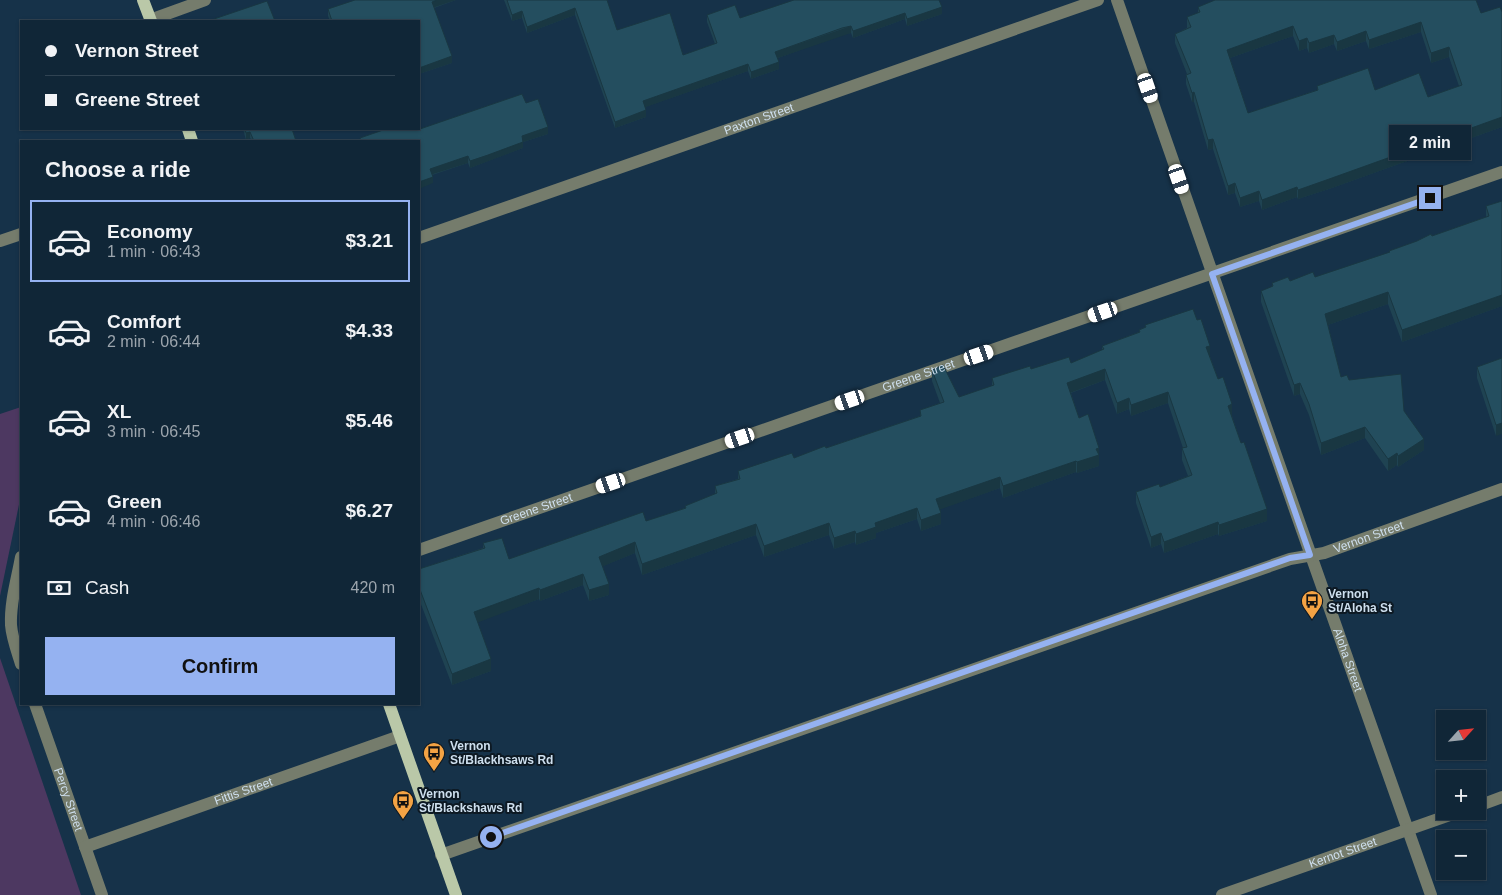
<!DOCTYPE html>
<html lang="en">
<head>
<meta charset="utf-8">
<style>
  body { margin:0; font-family:Arial,sans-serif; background:#1e3242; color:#f1f3f6; height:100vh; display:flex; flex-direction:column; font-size:19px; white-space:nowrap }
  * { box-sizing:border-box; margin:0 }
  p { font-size:16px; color:#9ca5ad }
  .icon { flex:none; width:28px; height:28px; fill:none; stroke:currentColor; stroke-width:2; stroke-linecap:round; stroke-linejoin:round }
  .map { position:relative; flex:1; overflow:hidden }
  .sheet { position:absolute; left:20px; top:140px; width:400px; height:565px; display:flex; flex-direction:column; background:#102637; border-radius:0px; box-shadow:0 1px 4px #0004,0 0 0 1px #304352 }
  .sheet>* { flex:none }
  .hud { position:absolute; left:20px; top:20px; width:400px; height:110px; border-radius:0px; box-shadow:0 1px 4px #0004,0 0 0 1px #304352; display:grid; align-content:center; height:110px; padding:0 25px; background:#102637 }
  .needle { width:32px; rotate:63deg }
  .controls { position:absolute; left:1436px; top:710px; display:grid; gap:10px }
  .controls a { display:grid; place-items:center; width:50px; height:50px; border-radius:0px; background:#102637; box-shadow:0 1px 4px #0004,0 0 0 1px #304352; font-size:25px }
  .end { position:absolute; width:22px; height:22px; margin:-11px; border:6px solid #95b2f1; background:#111; box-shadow:0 0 0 2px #111 }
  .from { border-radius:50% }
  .bubble { position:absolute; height:35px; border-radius:0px; background:#102637; box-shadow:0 1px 4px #0004,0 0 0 1px #304352; font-size:16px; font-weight:700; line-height:35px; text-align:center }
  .car { position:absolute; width:15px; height:30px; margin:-15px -8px; border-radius:6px; box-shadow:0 0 4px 1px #0007; background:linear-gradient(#fff 24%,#345 0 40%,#fff 0 76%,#345 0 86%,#fff 0) }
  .hud b { display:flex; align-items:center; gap:18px; height:48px; font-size:19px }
  .hud b+b { border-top:1px solid #304352 }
  .hud i { width:12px; height:12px; background:#f1f3f6 }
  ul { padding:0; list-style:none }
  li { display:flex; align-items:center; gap:15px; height:82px; margin:0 10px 8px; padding:0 15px; border:2px solid transparent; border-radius:0px }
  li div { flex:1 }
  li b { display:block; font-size:19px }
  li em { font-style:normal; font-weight:700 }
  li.on { border-color:#95b2f1 }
  li>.icon { width:45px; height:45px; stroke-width:1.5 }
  h2 { padding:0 25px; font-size:22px; line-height:60px }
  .pay { display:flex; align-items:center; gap:12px; height:55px; padding:0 25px; font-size:19px }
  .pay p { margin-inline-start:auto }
  .action { display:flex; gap:10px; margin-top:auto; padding:10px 25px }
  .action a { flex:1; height:58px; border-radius:0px; background:#95b2f1; color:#111; font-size:20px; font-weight:700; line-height:58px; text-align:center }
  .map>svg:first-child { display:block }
</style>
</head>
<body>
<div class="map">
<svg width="1502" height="895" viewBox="0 0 1502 895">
  <rect width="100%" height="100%" fill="#163249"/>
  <g fill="#4d3861">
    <path d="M21 407V495L0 596V414Z"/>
    <path d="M0 658 81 895H0Z"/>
  </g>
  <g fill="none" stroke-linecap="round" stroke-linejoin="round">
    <g stroke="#757c6c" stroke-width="12">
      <path id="s1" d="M1117 0 1302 530 1431 895"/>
      <path d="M150 20 205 0"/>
      <path id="s2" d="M419 238 1098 0"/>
      <path d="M0 241 21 234"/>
      <path id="s3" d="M419 550 1502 172"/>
      <path d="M21 557C17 579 10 602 11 625 12 638 17 651 21 664"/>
      <path id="s4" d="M35 704 102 895"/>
      <path d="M1478 806 1502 797"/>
      <path id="s5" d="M85 847 400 736"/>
      <path id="s6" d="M441 855 1290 559 1324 553 1502 489"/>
      <path id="s7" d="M1222 895 1461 811"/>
    </g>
    <g stroke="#bac8a8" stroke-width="12">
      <path d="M143 0 151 21"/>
      <path d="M188 129 192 141"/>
      <path d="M389 704 456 895"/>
    </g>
  </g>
  <g fill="#1f4352" fill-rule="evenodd">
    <path d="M355 0H456L434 8 452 63 419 74V21H330L328 16V9Z"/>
    <path d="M504 0H607L617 30 683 55 715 44 707 22V15L740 18 794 0 942 14 907 26 905 19 853 38 851 33 842 35 778 58 779 69 751 79 748 71 645 107 646 117 615 128 575 15 527 33 522 18 512 21Z"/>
    <path d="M1198 7 1481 13 1502 12V127L1332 188 1298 199 1297 197 1262 210 1259 201 1240 207 1235 193 1228 195 1213 149 1208 150 1194 102H1192L1186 84V75L1187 74 1175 43V34L1187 28V17L1198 13ZM1421 32 1431 63 1449 57 1459 86 1428 97 1375 90 1317 86V90L1248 113 1230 58 1293 36 1299 51 1307 48 1309 53 1334 44 1337 51 1366 41 1369 49Z"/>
    <path d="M526 103 548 134 523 142V148L488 161 470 168 468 163 432 175 433 183 419 141H360V138L417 130Z"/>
    <path d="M243 129H292L296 141H252L250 138 246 140Z"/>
    <path d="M1502 201V306L1402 342 1388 304 1328 325 1341 377 1349 380 1404 411 1424 450 1398 467 1397 465 1388 471 1365 438 1321 455 1309 415 1300 394 1294 396 1261 302V291L1272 287V283L1315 277 1389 253V251L1486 217V206Z"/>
    <path d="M1197 320 1218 379 1232 416 1267 521 1219 536 1218 534 1164 553 1161 544 1151 548 1136 503V492L1160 487 1188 476 1182 460V448H1183L1168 403 1131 416 1129 409 1117 414 1105 380 1071 393 1079 418 1099 448V466L1077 473 1076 472 1003 498 1000 488 940 509 941 524 921 531 917 519 876 533V538L856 545 855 542 834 549 829 535 764 557 756 535 642 575 635 553 603 566 609 595 589 601 583 585 540 601 539 599 477 622 491 671 452 685 419 599V569L483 548V543L509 559 646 521 685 508V506L715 494V486L738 479V471L794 458 826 448 920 416V410L940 403 932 381V370L959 397 992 386V378L1031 369 1071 363 1102 350V346L1139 332V330L1145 327V325Z"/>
    <path d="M1502 358 1496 436 1477 378V367Z"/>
  </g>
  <g fill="#193742">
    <path d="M437 0H456L432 8V2Z"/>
    <path d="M942 7V14L907 26V19Z"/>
    <path d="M575 8V15L527 33V27Z"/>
    <path d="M522 11V18L512 21V15Z"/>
    <path d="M905 13V19L853 38V31Z"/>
    <path d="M1421 22V32L1369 49V40Z"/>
    <path d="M851 26V33L775 59V52Z"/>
    <path d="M1293 26V36L1227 59V50Z"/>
    <path d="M1366 31V41L1337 51V42Z"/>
    <path d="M1334 35V44L1309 53V43Z"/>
    <path d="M1307 38V48L1299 51V41Z"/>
    <path d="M1449 47V57L1431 63V53Z"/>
    <path d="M452 56V63L419 74V68Z"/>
    <path d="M779 62V69L751 79V72Z"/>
    <path d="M748 64V71L643 108V101Z"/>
    <path d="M1194 92V102H1192V93Z"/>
    <path d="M646 110V117L615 128V122Z"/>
    <path d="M1502 117V127L1332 188 1298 199V190Z"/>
    <path d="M548 127V134L523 142V148L470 168V161L522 136Z"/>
    <path d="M250 132V138L246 140V133Z"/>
    <path d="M1213 139V149L1208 150V140Z"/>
    <path d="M468 156V163L430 175V169Z"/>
    <path d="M433 177V183L419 189V182Z"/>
    <path d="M1235 183V193L1228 195V186Z"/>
    <path d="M1297 187V197L1262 210V200Z"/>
    <path d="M1259 191V201L1240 207V198Z"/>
    <path d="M1388 292V304L1325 326V314Z"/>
    <path d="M1502 295V306L1402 342V330Z"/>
    <path d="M1210 346V357L1206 358V347Z"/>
    <path d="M1105 369V380L1067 394V383Z"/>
    <path d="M1300 383V394L1294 396V385Z"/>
    <path d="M1168 392V403L1131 416V405Z"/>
    <path d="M1129 398V409L1117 414V403Z"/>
    <path d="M1232 404V416L1228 417V406Z"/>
    <path d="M1502 423V434L1496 436V425Z"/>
    <path d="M1365 427V438L1321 455V443Z"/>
    <path d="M1424 439V450L1398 467V456Z"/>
    <path d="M1099 448V466L1077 473V462Z"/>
    <path d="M1397 453V465L1388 471V459Z"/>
    <path d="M1076 461V472L1003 498V486Z"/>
    <path d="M1000 477V488L936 511V499Z"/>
    <path d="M917 508V519L876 533V538L856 545V534L875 523Z"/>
    <path d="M1267 509V521L1219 536V525Z"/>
    <path d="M941 513V524L921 531V520Z"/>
    <path d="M1218 522V534L1164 553V542Z"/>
    <path d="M829 523V535L764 557V546Z"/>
    <path d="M756 524V535L642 575V564Z"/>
    <path d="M855 531V542L834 549V538Z"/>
    <path d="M1161 533V544L1151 548V537Z"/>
    <path d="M635 542V553L599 568V557Z"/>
    <path d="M583 574V585L540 601V590Z"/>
    <path d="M609 584V595L589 601V590Z"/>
    <path d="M539 588V599L474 624V612Z"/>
    <path d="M491 659V671L452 685V674Z"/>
  </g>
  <g fill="#244e5f" stroke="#193742" fill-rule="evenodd">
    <path d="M355 0H437L432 2 452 56 419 68V21H332L328 9Z"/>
    <path d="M507 0H607L617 30 670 13 683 55 717 43 707 15 735 5 740 18 794 0H939L942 7 907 19 905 13 853 31 851 26 842 28 775 52 779 62 751 72 748 64 643 101 646 110 615 122 575 8 527 27 522 11 512 15Z"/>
    <path d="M1215 0H1476L1481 13 1500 7 1502 12V117L1332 178 1298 190 1297 187 1262 200 1259 191 1240 198 1235 183 1228 186 1213 139 1208 140 1194 92 1192 93 1186 75 1191 73 1175 34 1191 27 1187 17 1200 12 1198 7ZM1421 22 1431 53 1449 47 1462 85 1428 97 1419 73 1375 90 1368 68 1317 86 1318 90 1248 113 1227 50 1293 26 1299 41 1307 38 1309 43 1334 35 1337 42 1366 31 1369 40Z"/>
    <path d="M267 1 275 21H214V19Z"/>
    <path d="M522 94 526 103 538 99 548 127 522 136 523 142 488 155 470 161 468 156 430 169 433 177 419 182V141H361L360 138 386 129H416L417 130Z"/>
    <path d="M245 129H292L296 141H254L250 132 246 133Z"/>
    <path d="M1502 201V295L1402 330 1388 292 1325 314 1341 377 1347 375 1349 380 1401 374 1404 411 1424 439 1398 456 1397 453 1388 459 1365 427 1321 443 1309 404 1300 383 1294 385 1261 291 1273 286 1272 283 1288 277 1290 281 1313 272 1315 277 1390 252 1389 251 1417 241 1431 234 1432 236 1489 216 1486 206Z"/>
    <path d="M1193 309 1197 320 1201 319 1210 346 1206 347 1218 379 1223 377 1232 404 1228 406 1241 443 1244 442 1267 509 1219 525 1218 522 1164 542 1161 533 1151 537 1136 492 1159 484 1160 487 1192 475 1182 448 1187 447 1168 392 1131 405 1129 398 1117 403 1105 369 1067 383 1079 418 1088 414 1099 448 1096 449 1099 455 1077 462 1076 461 1003 486 1000 477 936 499 941 513 921 520 917 508 875 523 876 527 856 534 855 531 834 538 829 523 764 546 756 524 642 564 635 542 599 557 609 584 589 590 583 574 540 590 539 588 474 612 491 659 452 674 419 587V569L485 548 483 543 502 538 509 559 643 512 646 521 686 508 685 506 717 493 715 486 740 479 738 471 792 453 794 458 825 446 826 448 921 416 920 410 944 402 932 370 943 365 959 397 994 385 992 378 1030 366 1031 369 1069 357 1071 363 1104 349 1102 346 1140 332 1139 330 1146 327 1145 325Z"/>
    <path d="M1502 358V423L1496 425 1477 367Z"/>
  </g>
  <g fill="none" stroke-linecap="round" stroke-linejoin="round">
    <path stroke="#95b2f1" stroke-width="6" d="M491 837 1290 558 1310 555 1212 274 1430 198"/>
  </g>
  <defs>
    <g id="bus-pin" transform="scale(1.125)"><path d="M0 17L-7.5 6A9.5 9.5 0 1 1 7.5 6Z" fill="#f4a344" stroke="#0d1923"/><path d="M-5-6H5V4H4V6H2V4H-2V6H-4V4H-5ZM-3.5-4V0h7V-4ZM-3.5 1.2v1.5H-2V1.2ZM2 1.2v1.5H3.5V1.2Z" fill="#111"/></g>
  </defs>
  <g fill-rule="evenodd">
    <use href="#bus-pin" x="1312" y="601"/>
    <use href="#bus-pin" x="434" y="753"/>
    <use href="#bus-pin" x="403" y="801"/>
  </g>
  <g text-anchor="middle" stroke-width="4" stroke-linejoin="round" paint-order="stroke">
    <g font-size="12" fill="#cedfee" stroke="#0d1923">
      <text dy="4" stroke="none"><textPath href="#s2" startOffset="360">Paxton Street</textPath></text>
      <text dy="4" stroke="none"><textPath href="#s3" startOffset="529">Greene Street</textPath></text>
      <text dy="4" stroke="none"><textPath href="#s3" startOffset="124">Greene Street</textPath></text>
      <text dy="4" stroke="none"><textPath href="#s6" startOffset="981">Vernon Street</textPath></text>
      <text dy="4" stroke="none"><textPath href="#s1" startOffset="699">Aloha Street</textPath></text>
      <text dy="4" stroke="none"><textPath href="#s5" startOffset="168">Fittis Street</textPath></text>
      <text dy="4" stroke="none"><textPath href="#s4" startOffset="101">Percy Street</textPath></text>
      <text dy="4" stroke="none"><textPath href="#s7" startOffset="128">Kernot Street</textPath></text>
    </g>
    <g font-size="12" font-weight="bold" fill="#cedfee" stroke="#0d1923" text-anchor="start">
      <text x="1328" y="598">Vernon<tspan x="1328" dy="14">St/Aloha St</tspan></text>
      <text x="450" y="750">Vernon<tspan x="450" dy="14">St/Blackhsaws Rd</tspan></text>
      <text x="419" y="798">Vernon<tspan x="419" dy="14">St/Blackshaws Rd</tspan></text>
    </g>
  </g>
</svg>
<div class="controls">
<a><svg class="needle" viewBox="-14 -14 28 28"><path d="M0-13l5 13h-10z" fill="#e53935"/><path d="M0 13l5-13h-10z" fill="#9ca5ad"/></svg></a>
<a>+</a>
<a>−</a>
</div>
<i class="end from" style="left:491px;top:837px"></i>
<i class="end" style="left:1430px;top:198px"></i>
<div class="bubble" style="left:1389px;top:125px;width:82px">2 min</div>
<i class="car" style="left:1148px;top:88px;rotate:161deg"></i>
<i class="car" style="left:1179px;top:179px;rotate:161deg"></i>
<i class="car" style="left:1103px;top:312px;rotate:251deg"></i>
<i class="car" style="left:979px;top:355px;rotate:71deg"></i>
<i class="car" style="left:850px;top:400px;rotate:251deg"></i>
<i class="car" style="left:740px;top:438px;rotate:251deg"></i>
<i class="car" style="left:611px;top:483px;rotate:251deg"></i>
<div class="hud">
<b><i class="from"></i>Vernon Street</b>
<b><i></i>Greene Street</b>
</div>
<section class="sheet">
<h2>Choose a ride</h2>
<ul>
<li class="on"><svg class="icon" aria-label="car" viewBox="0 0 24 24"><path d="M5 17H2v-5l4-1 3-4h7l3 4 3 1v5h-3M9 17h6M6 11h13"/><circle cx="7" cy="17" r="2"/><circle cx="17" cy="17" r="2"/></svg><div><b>Economy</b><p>1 min · 06:43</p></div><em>$3.21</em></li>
<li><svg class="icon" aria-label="car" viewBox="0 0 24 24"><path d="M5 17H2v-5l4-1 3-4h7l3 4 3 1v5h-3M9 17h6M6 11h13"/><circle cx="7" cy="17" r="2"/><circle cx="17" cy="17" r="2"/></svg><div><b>Comfort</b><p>2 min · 06:44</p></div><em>$4.33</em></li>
<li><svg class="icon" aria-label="car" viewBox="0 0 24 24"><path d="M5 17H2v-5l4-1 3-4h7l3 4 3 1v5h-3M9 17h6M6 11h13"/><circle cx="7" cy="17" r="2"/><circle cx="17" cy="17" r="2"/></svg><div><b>XL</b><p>3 min · 06:45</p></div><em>$5.46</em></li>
<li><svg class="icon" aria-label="car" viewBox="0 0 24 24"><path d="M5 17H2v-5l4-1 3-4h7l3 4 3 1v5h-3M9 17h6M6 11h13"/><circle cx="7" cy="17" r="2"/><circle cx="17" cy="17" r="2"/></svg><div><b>Green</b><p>4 min · 06:46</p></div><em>$6.27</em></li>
</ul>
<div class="pay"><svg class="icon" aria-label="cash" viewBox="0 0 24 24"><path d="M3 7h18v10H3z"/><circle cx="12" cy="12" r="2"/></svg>Cash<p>420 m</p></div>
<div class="action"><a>Confirm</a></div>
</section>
</div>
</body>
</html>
